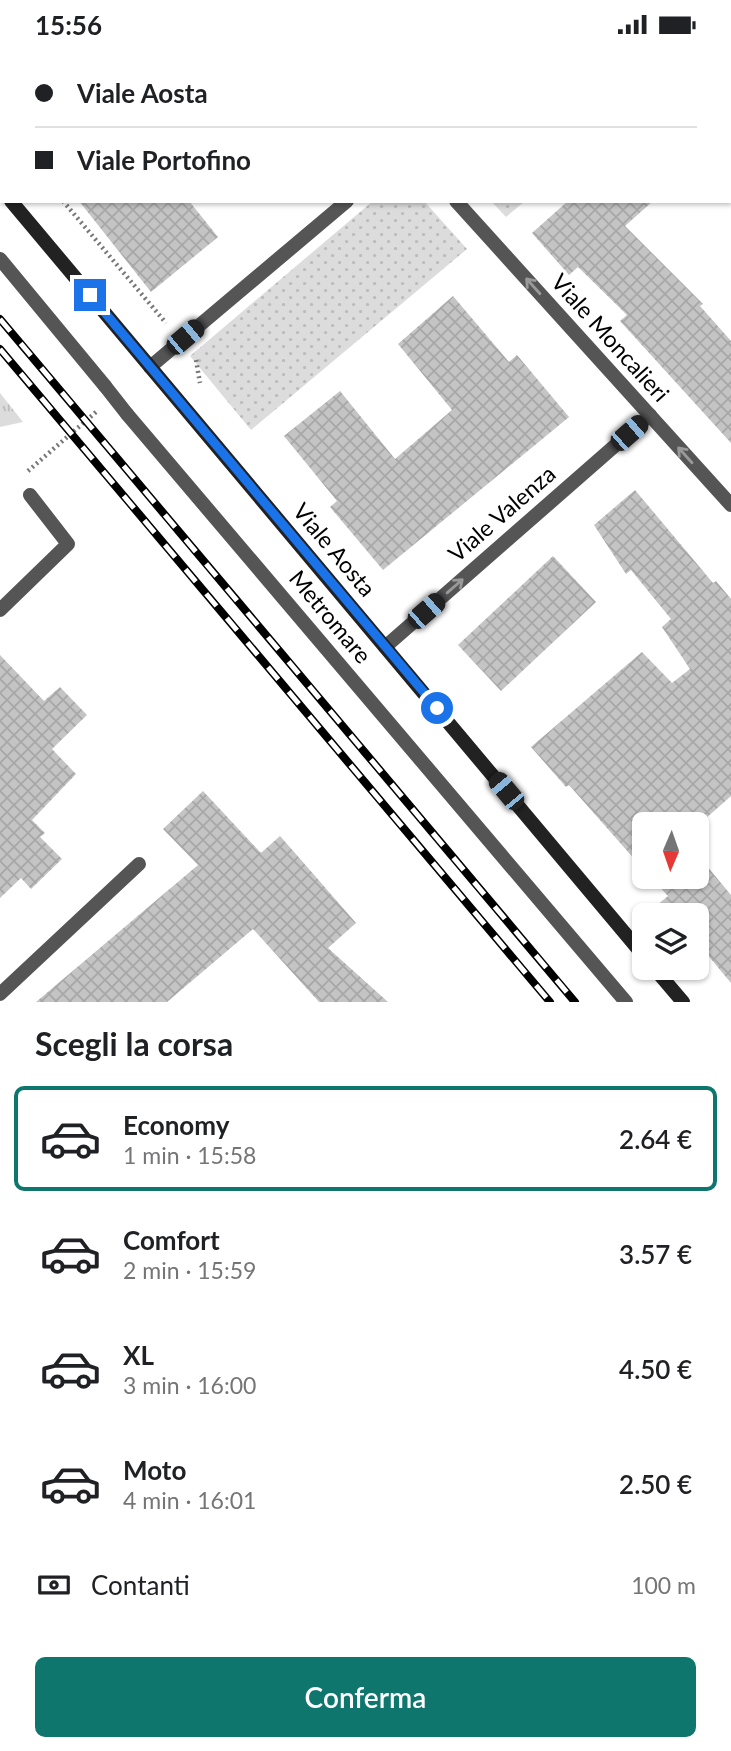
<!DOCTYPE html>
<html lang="it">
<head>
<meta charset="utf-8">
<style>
  body { margin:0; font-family:Lato,sans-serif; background:#f6f6f6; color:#202124; height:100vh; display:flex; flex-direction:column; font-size:26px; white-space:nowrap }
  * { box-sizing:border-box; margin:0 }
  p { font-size:23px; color:#757577 }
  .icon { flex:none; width:38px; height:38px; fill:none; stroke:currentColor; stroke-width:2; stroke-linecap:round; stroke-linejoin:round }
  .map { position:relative; height:953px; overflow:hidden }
  .side { display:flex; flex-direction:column; background:#fff; flex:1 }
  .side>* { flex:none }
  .hud { position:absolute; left:0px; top:0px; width:732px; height:154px; box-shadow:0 2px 5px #0004; display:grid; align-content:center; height:154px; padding:0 35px; background:#fff }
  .needle { width:46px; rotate:182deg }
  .tools { position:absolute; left:632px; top:763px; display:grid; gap:14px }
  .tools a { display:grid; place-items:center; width:77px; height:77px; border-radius:10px; background:#fff; box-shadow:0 2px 5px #0004; font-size:35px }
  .end { position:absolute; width:32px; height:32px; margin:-16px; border:9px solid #1a73e8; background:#fff; box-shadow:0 0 0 4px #fff }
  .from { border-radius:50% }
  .car { position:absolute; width:21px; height:42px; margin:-21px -10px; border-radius:9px; box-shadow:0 0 5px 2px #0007; background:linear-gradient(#222 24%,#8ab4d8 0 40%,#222 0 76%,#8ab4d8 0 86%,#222 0) }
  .hud b { display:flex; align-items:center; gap:24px; height:66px; font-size:26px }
  .hud b+b { border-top:2px solid #e0e0e0 }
  .hud i { width:18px; height:18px; background:#202124 }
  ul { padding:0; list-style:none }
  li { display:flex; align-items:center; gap:21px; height:105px; margin:0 14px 10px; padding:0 21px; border:4px solid transparent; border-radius:10px }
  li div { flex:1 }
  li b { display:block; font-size:26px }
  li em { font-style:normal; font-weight:600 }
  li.selected { border-color:#0f766e }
  li>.icon { width:63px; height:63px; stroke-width:1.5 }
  h2 { padding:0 35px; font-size:32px; line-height:84px }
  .pay { display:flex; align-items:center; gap:18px; height:77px; padding:0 35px; font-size:26px }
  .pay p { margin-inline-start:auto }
  .action { display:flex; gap:14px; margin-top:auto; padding:14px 35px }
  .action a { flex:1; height:80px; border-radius:10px; background:#0f766e; color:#fff; font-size:28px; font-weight:600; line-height:80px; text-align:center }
  .status { display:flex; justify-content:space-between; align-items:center; height:49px; padding:0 35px; background:#fff; direction:ltr }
  .status svg { height:19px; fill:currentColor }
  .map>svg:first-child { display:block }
</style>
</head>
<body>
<div class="status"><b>15:56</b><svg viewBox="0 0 49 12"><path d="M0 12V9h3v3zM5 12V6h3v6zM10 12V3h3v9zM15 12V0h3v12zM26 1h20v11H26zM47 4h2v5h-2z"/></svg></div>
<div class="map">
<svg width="731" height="953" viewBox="0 0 731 953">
  <defs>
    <pattern id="grass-tufts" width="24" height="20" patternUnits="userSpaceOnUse" patternTransform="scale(1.75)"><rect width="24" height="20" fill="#dcdcdc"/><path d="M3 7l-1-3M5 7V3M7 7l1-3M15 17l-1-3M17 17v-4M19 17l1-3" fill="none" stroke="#bbb"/></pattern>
    <pattern id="park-dots" width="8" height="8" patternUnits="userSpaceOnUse" patternTransform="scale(1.75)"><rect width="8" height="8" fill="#dcdcdc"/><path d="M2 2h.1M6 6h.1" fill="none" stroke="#bbb" stroke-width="1.8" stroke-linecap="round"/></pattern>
    <pattern id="building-cross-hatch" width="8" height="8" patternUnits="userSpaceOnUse" patternTransform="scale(1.75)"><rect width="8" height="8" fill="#c4c4c4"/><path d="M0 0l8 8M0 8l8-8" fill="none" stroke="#a7a7a7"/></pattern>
  </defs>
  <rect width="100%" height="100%" fill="#fff"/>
  <path fill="url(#grass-tufts)" d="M0 344 23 373 0 378Z"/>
  <g fill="url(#park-dots)">
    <path d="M553 0H707L551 2Z"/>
    <path d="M373 152H424L467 200 251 381 190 307Z"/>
    <path d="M491 152H525L506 168Z"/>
  </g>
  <g fill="url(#building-cross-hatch)">
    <path d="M79 152H189L218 188 151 243Z"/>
    <path d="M568 152H653L625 177 703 255 700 257 731 292V394L620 272 627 266 578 218 569 226 532 184Z"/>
    <path d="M453 247 509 313 517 306 569 368 383 521 330 458 337 452 284 387 340 342 395 410 452 361 398 295Z"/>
    <path d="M635 441 713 534 716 532 731 550V747L696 778V775H644V821L569 736 566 738 531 698 642 603 672 634 690 620 662 578 671 570 631 521 626 525 594 476Z"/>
    <path d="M553 507 596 553 501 642 458 596Z"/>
    <path d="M0 606 44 652 60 638 87 666 52 700 76 725 32 771 45 784 40 788 62 810 31 840 21 829 0 849Z"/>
    <path d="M203 742 261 804 280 787 302 812 356 874 328 899 388 953H319L253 880 167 953H36L198 816 163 780Z"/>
    <path d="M696 804 731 846V934L696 892V866H645L668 847 650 828H696Z"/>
  </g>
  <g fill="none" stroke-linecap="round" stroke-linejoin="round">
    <g stroke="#777" stroke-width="4.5" stroke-dasharray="2 3.5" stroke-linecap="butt">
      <path d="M22 0 23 2"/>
      <path d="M0 38 2 37"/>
      <path d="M0 77 2 79"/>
      <path d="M63 152 166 274"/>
      <path d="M196 311 200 334"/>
      <path d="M28 422 96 363"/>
    </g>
    <g stroke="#555" stroke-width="14">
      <path d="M0 210 105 337"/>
      <path d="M127 365 626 953"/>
    </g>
    <g stroke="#555" stroke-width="14">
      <path d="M322 0 324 2"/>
      <path d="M527 2 529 0"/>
      <path d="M456 152 731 456"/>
      <path d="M150 318 347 152"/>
      <path d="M0 561 68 495 30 446"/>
      <path d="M385 598 650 366"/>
      <path d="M0 945 139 815"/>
    </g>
    <g stroke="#222" stroke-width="14">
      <path d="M0 139 2 141"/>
      <path d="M11 152 644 907"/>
      <path d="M654 919 683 953"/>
    </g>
    <g stroke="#000" stroke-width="8">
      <g id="rail">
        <path d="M0 270 575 953"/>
        <path d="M0 300 550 953"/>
      </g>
    </g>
    <use href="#rail" stroke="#fff" stroke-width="5" stroke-dasharray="16" stroke-linecap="butt"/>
    <path stroke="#555" stroke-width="14" d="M105 337 127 365"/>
  </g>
  <defs><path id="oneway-shaft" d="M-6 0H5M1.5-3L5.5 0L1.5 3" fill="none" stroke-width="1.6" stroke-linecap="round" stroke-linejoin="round" transform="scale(1.75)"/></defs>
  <g stroke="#999">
    <use href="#oneway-shaft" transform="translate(533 237) rotate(-132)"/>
    <use href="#oneway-shaft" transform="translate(685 406) rotate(-132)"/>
    <use href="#oneway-shaft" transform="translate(455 537) rotate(-41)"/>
  </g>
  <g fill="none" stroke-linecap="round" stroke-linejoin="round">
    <path stroke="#1a73e8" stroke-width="9" d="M90 246 437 659"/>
  </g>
  <g text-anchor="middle" stroke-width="7" stroke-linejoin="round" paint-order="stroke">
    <g font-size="23" fill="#000" stroke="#fff">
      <text transform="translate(610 289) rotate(48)" y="8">Viale Moncalieri</text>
      <text transform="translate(502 465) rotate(-41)" y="8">Viale Valenza</text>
      <text transform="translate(334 501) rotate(50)" y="8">Viale Aosta</text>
      <text transform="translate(330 568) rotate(50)" y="8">Metromare</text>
    </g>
  </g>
</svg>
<div class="tools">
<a><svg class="needle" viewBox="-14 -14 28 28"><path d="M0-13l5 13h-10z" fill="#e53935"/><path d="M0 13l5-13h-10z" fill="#757577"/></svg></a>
<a><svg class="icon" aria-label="layers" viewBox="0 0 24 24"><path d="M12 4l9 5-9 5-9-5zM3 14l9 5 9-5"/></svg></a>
</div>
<i class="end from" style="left:437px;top:659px"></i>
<i class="end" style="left:90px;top:246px"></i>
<i class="car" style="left:185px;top:288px;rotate:50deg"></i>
<i class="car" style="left:629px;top:384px;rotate:49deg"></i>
<i class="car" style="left:426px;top:562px;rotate:49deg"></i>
<i class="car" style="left:506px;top:742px;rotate:320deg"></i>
<div class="hud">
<b><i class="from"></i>Viale Aosta</b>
<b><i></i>Viale Portofino</b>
</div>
</div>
<section class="side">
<h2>Scegli la corsa</h2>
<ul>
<li class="selected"><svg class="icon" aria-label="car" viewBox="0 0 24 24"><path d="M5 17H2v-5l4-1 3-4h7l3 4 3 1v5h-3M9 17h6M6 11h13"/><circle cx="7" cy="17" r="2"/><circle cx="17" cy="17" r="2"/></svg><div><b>Economy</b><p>1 min · 15:58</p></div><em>2.64 €</em></li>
<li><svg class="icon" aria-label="car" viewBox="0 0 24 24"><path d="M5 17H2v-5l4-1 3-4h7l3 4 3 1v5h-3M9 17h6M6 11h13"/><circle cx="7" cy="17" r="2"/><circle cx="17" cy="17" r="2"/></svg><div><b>Comfort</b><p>2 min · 15:59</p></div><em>3.57 €</em></li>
<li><svg class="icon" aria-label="car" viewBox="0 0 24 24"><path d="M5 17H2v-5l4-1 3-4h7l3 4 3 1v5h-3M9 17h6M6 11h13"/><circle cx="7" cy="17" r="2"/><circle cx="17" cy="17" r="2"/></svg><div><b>XL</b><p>3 min · 16:00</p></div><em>4.50 €</em></li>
<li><svg class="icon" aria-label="car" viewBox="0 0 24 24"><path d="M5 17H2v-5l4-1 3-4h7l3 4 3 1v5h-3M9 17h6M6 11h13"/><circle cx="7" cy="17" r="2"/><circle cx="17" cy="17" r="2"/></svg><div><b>Moto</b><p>4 min · 16:01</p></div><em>2.50 €</em></li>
</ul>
<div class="pay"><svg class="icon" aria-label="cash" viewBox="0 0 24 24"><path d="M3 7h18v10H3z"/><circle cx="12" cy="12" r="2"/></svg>Contanti<p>100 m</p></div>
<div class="action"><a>Conferma</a></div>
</section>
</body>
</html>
